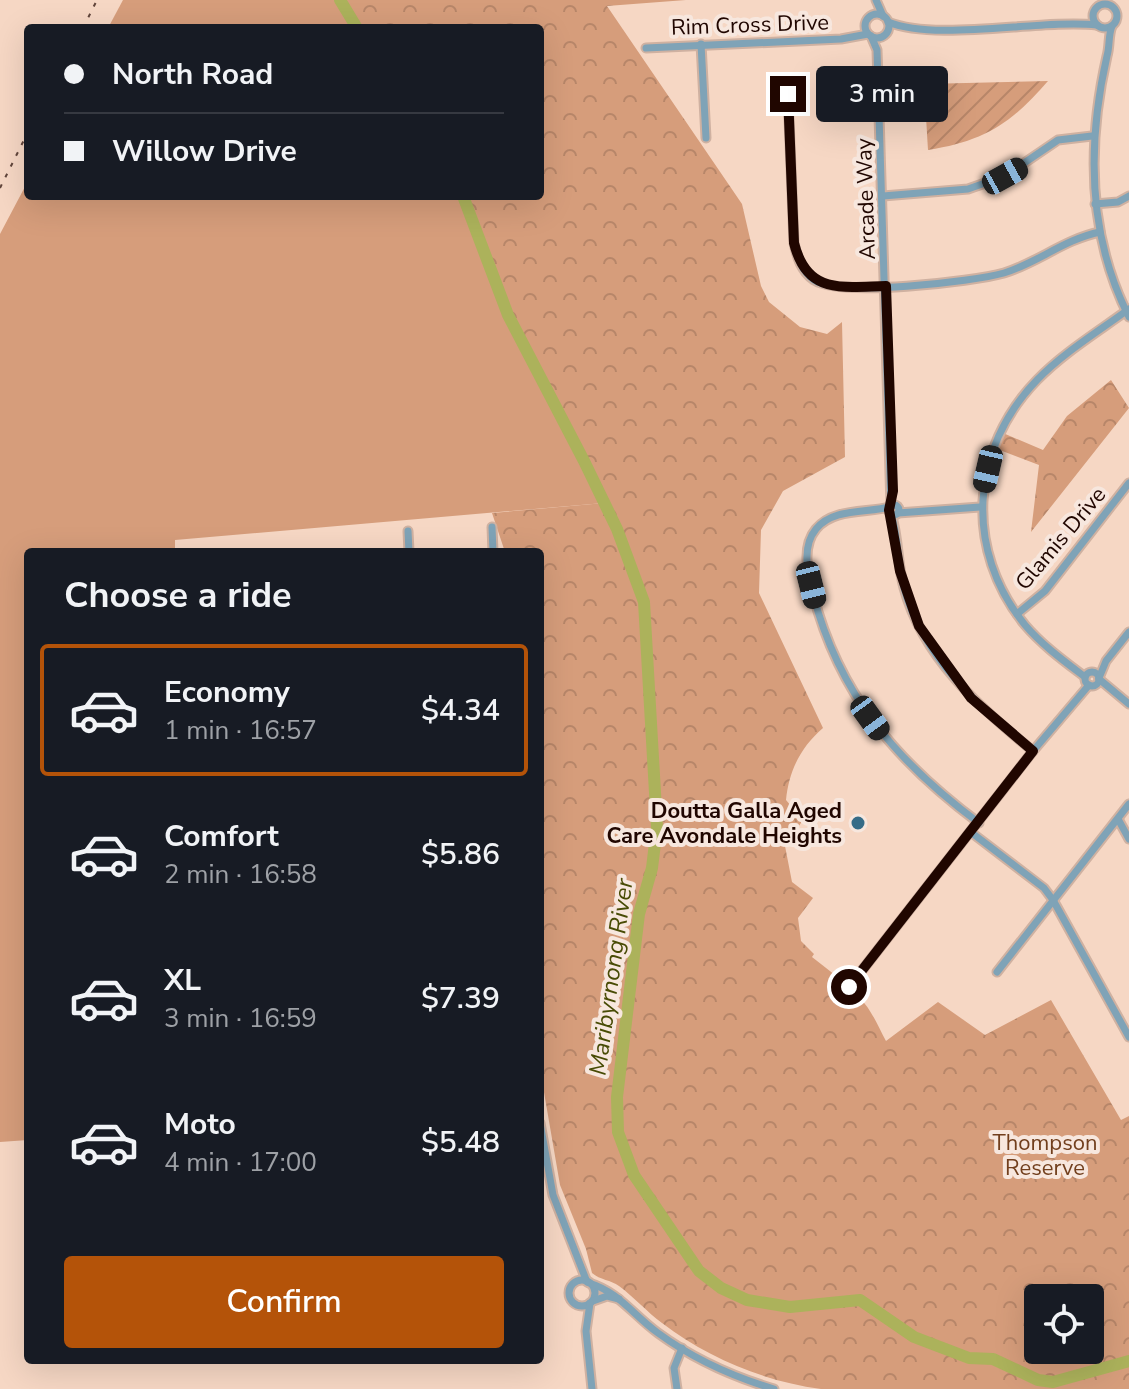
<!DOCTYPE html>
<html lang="en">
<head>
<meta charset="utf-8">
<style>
  body { margin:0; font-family:"Nunito Sans",sans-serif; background:#242831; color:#f1f3f6; height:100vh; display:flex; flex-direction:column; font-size:30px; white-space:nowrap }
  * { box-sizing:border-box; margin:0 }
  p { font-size:26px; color:#9ea1a6 }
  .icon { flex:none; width:44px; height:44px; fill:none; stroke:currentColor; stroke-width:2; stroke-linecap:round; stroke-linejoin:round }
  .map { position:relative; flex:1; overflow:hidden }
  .sheet { position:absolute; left:24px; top:548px; width:520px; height:816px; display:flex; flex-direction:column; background:#171b24; border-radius:8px; box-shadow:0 8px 32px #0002 }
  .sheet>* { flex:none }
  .banner { position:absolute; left:24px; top:24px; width:520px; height:176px; border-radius:8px; box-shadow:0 8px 32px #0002; display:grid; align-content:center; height:176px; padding:0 40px; background:#171b24 }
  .tools { position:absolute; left:1024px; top:1284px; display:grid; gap:16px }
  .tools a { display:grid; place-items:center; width:80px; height:80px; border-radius:8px; background:#171b24; box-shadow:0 8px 32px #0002; font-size:40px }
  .end { position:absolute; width:36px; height:36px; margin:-18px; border:10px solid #200600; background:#fff; box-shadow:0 0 0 4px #fff }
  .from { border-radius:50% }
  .bubble { position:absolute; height:56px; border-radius:8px; background:#171b24; box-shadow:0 8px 32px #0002; font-size:26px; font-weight:600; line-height:56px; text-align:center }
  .car { position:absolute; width:24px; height:48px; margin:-24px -12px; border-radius:10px; box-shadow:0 0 6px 2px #0007; background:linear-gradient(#222 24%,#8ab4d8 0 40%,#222 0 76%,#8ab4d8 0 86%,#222 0) }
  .banner b { display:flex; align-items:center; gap:28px; height:76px; font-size:30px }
  .banner b+b { border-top:2px solid #363941 }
  .banner i { width:20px; height:20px; background:#f1f3f6 }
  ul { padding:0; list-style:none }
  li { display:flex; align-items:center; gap:24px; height:132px; margin:0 16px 12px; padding:0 24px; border:4px solid transparent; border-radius:8px }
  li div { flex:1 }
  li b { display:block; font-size:30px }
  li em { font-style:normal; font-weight:600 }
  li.on { border-color:#b45309 }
  li>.icon { width:72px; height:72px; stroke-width:1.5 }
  h2 { padding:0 40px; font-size:36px; line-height:96px }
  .action { display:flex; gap:16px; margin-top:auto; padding:16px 40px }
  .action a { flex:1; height:92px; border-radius:8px; background:#b45309; color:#fff; font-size:32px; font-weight:600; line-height:92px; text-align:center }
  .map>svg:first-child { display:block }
</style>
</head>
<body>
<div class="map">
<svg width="1129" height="1389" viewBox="0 0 1129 1389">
  <defs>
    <pattern id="park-crowns" width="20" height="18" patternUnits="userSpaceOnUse" patternTransform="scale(2)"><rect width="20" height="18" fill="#d69d7b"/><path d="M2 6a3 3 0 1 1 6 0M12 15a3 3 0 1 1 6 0" fill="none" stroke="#b78669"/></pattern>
    <pattern id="garden-furrows" width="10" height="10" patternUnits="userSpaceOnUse" patternTransform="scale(2)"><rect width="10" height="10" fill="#d69d7b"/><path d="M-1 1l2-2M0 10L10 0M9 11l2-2" fill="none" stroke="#b78669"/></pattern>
  </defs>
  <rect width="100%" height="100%" fill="#f6d7c4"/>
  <g fill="#d69d7b">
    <path d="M123 0H340L357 28H108Z"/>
    <path d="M28 181V196H463L508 315 545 381 604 503 175 540V552H28V1140L0 1142V234Z"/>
  </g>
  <g fill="url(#park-crowns)" fill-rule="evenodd">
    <path d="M340 0H686L607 6 742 204 761 286 769 302 800 327 827 334 842 322 845 457 783 491 761 530 759 593 823 728C801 747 789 770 786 800L803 820 785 846 792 882 813 898 798 918 801 941 814 954 812 957 835 975 838 971 845 977 837 988C865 991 873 1017 886 1041L938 1002 985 1035 1051 1000 1121 1120 1129 1116V1389H821C763 1381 708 1358 662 1323 647 1312 634 1297 619 1286 611 1280 600 1280 592 1273L586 1249 560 1185 540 1069V552H505L492 513 604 503 545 381 508 315 463 196H540V28H357ZM1038 1298H1090V1350H1038Z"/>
    <path d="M1111 380 1129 408 1031 532 1039 465 997 449 1003 433 1043 450 1067 416Z"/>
  </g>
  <path fill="url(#garden-furrows)" d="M1048 81C1011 124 984 141 928 150L924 84Z"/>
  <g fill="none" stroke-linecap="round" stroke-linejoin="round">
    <g stroke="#acb25b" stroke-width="12">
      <path d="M340 0 357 28"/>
      <path d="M463 196 508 315 584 461 617 529 644 602 657 827 652 868 639 914 617 1097 618 1132 634 1175 699 1271 721 1288 747 1300 790 1307 860 1300 914 1337 969 1358 993 1359 1038 1380 1053 1382 1129 1361"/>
    </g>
    <g stroke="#cfb1a1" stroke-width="11">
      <g id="minor">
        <path d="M876 0 883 16"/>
        <circle cx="1105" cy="16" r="12"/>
        <circle cx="877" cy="26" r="12"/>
        <path d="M888 22C938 42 1039 19 1097 25"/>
        <path d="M1112 26C1108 36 1110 46 1107 56 1087 144 1087 234 1129 317"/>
        <path d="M871 36 877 50 891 506"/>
        <path d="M701 44 706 138"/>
        <path d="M646 48 841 39 868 34"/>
        <path d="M788 94 794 243C797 257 801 271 814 280 840 297 972 282 1004 273 1037 263 1065 239 1100 232"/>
        <path d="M883 196 968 189 1005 176 1058 140 1092 136"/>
        <path d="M1095 204 1118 202 1129 196"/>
        <circle cx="894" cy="510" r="5"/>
        <path d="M890 507C866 513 833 508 816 529 801 547 808 574 813 594 839 695 897 762 979 823"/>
        <path d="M898 513 980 507"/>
        <path d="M891 514C899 538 897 564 904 588 923 658 979 707 1033 751"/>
        <path d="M492 527 493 552"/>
        <path d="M408 531 409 552"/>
        <path d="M1017 614 1045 591 1129 483"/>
        <circle cx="1092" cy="679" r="7"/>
        <path d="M1085 677C1064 661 1042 645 1025 625 964 550 970 449 1037 380 1063 353 1099 331 1129 309"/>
        <path d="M1099 678 1106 661 1129 632"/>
        <path d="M1099 679 1129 704"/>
        <path d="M1118 819 1129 839"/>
        <path d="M972 833 1044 888 1053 900 1129 1037"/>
        <path d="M997 972 1129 804"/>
        <path d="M849 987 1033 751 1089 685"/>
        <path d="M540 1123 553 1195 587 1282"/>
        <circle cx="582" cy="1293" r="13"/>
        <path d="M589 1283C619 1292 633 1315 658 1333 692 1358 734 1377 774 1389"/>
        <path d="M593 1301 607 1296 619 1299"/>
        <path d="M590 1303 586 1331 592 1389"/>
        <path d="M677 1389 674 1368 682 1348"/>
      </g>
    </g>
    <use href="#minor" stroke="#7fa3b7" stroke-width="7"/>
    <g stroke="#61453b" stroke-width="2" stroke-dasharray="4 8" stroke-linecap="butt">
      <path d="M83 28 97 0"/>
      <path d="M0 188 28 132"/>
    </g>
  </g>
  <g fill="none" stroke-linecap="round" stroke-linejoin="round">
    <path stroke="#200600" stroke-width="10" d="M788 94 794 243C807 295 842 287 886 286L893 491 889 510 900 571 919 626 971 698 1033 751 849 987"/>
  </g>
  <circle fill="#366c87" stroke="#f7e7de" stroke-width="3" cx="858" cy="823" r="8"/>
  <g text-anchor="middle" stroke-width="8" stroke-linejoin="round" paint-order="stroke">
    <g font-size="22" fill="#200600" stroke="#f7e7de">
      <text transform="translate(750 24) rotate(-2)" y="8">Rim Cross Drive</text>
      <text transform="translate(865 199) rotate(-92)" y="8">Arcade Way</text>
      <text transform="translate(1060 538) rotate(-50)" y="8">Glamis Drive</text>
    </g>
    <g font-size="22" font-weight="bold" fill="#200600" stroke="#f7e7de" text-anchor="end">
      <text x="842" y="818">Doutta Galla Aged<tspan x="842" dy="25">Care Avondale Heights</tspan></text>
    </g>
    <g font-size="22" fill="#723f1d" stroke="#f7e7de">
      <text x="1045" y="1150">Thompson<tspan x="1045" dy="25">Reserve</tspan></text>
    </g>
    <g font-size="24" font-style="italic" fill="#484b05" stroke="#f7e7de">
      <text transform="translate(611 977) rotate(-82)" y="8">Maribyrnong River</text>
    </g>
  </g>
</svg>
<div class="tools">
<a><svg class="icon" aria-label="locate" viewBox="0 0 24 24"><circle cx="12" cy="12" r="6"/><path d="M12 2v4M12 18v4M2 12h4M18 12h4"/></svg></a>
</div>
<i class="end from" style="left:849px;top:987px"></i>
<i class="end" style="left:788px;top:94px"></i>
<div class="bubble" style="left:816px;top:66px;width:132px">3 min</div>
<i class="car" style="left:1005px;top:176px;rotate:61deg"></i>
<i class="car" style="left:988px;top:469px;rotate:193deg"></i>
<i class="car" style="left:811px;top:585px;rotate:166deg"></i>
<i class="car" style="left:870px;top:718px;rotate:144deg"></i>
<div class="banner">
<b><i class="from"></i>North Road</b>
<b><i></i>Willow Drive</b>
</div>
<section class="sheet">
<h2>Choose a ride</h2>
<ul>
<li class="on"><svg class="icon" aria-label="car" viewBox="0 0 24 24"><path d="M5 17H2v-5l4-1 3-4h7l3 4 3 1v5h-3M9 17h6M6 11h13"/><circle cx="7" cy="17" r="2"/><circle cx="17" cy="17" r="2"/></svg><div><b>Economy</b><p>1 min · 16:57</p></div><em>$4.34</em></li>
<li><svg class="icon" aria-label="car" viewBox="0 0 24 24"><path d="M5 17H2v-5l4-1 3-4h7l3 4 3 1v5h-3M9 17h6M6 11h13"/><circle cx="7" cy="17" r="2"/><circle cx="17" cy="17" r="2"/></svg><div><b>Comfort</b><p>2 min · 16:58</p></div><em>$5.86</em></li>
<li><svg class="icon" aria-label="car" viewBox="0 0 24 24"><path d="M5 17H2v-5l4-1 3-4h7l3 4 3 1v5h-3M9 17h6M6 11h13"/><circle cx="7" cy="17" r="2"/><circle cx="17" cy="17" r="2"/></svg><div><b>XL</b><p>3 min · 16:59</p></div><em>$7.39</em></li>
<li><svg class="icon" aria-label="car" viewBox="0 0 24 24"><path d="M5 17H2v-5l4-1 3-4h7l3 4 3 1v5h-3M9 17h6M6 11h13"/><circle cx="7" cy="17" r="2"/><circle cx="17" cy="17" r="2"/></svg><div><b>Moto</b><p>4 min · 17:00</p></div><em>$5.48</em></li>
</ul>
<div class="action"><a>Confirm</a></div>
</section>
</div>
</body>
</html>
